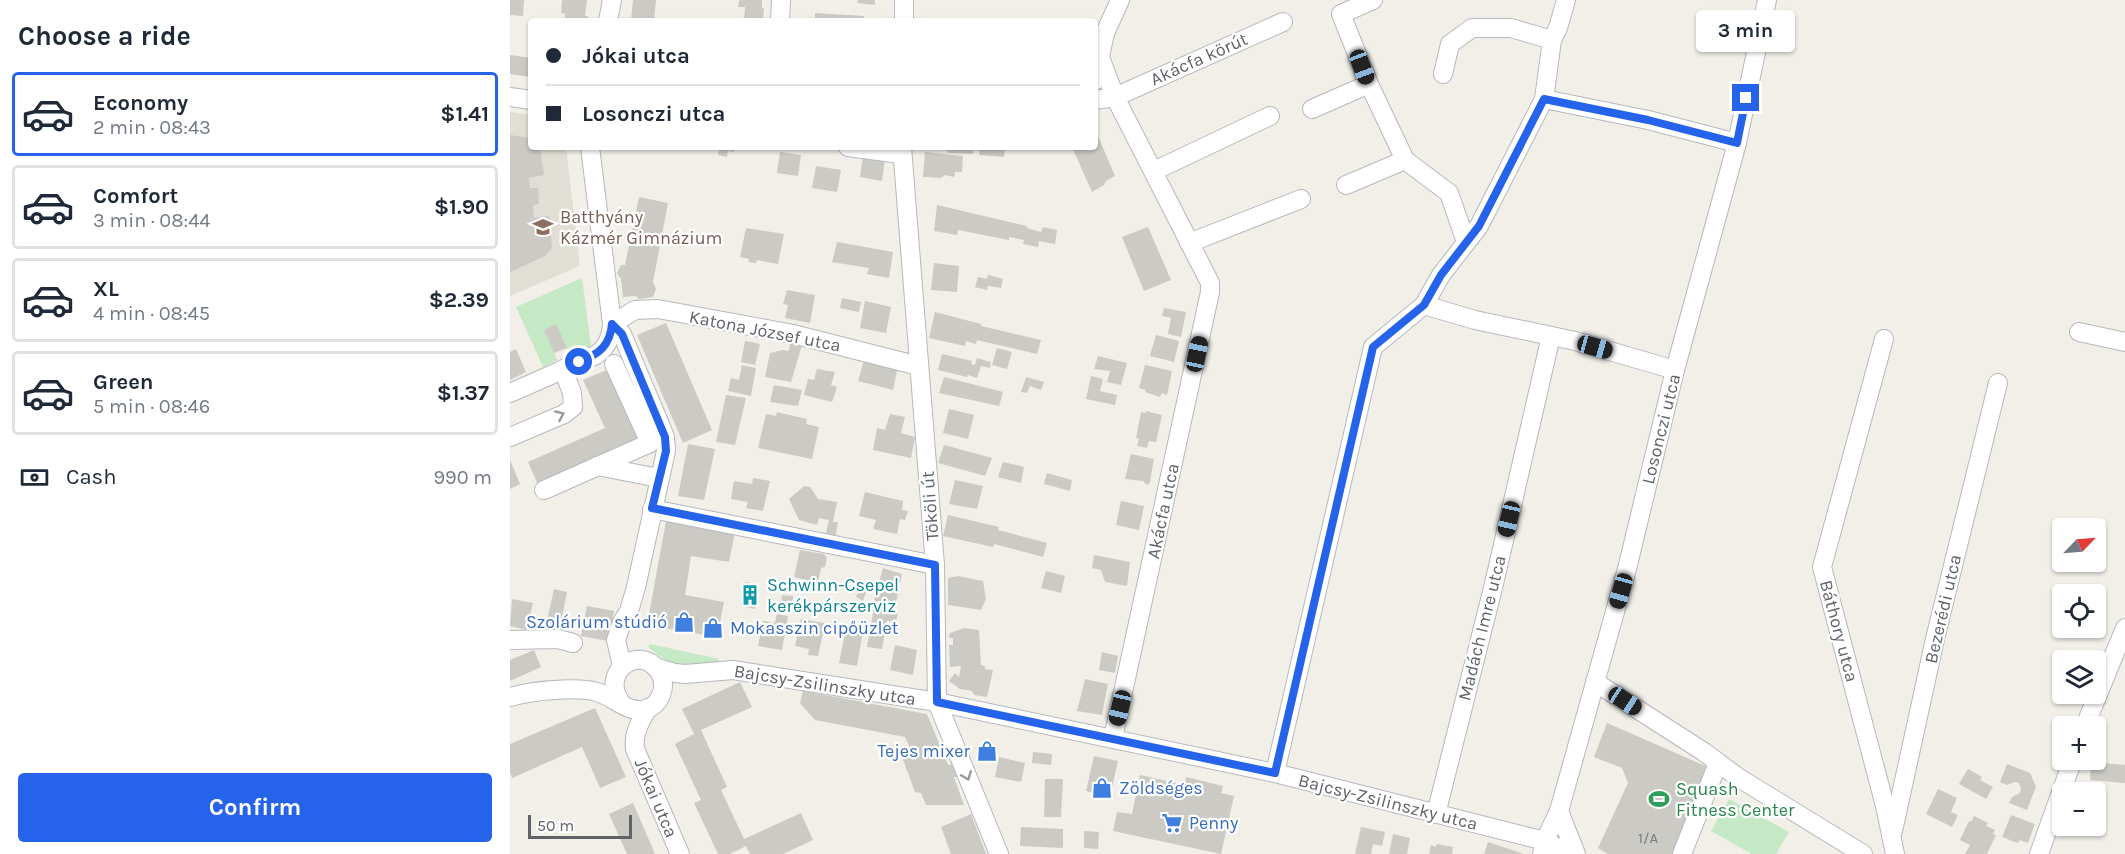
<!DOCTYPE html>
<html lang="en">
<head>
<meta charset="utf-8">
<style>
  body { margin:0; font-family:Karla,sans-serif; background:#f6f6f7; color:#1f2937; height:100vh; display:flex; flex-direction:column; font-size:22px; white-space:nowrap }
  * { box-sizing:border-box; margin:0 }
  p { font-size:20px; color:#747a83 }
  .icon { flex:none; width:33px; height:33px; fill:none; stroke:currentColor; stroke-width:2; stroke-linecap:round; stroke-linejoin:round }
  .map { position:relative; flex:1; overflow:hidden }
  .sheet { display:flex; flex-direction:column; background:#fff; width:510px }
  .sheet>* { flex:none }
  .hud { position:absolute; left:18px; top:18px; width:570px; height:132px; border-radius:6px; box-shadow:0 2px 4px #0004; display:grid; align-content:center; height:132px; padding:0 18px; background:#fff }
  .needle { width:39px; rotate:65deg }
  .tools { position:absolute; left:1542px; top:518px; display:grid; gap:12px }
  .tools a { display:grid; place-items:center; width:54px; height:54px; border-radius:6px; background:#fff; box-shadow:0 2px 4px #0004; font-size:30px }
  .scale { position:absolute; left:18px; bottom:15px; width:104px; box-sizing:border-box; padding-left:6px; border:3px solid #5f6368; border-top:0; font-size:16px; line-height:21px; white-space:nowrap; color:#5f6368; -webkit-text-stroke:4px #fff; paint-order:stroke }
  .end { position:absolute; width:27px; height:27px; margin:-14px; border:8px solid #2563eb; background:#fff; box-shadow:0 0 0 3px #fff }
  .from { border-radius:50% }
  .bubble { position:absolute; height:42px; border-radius:6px; background:#fff; box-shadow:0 2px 4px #0004; font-size:20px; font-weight:700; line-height:42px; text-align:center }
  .car { position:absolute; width:18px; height:36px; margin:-18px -9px; border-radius:8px; box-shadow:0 0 4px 2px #0007; background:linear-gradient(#222 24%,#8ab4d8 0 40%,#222 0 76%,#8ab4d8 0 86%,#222 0) }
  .hud b { display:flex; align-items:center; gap:21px; height:57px; font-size:22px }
  .hud b+b { border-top:2px solid #e0e1e3 }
  .hud i { width:15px; height:15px; background:#1f2937 }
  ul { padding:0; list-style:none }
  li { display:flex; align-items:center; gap:18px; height:84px; margin:0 12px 9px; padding:0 6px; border:3px solid #e0e1e3; border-radius:6px }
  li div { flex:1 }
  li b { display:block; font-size:22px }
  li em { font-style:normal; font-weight:700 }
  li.on { border-color:#2563eb }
  li>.icon { width:54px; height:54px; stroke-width:1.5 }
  h2 { padding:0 18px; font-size:27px; line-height:72px }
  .pay { display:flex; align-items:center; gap:15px; height:66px; padding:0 18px; font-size:22px }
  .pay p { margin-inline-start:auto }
  .primary-button { display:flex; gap:12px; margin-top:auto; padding:12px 18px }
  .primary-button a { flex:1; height:69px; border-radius:6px; background:#2563eb; color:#fff; font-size:24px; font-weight:700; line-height:69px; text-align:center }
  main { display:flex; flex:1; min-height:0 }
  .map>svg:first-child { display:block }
</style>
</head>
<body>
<main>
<section class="sheet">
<h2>Choose a ride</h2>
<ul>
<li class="on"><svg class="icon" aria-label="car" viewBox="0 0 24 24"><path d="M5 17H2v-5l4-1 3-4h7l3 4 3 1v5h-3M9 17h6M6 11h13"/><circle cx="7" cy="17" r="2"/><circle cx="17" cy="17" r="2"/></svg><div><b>Economy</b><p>2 min · 08:43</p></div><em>$1.41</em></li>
<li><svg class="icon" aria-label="car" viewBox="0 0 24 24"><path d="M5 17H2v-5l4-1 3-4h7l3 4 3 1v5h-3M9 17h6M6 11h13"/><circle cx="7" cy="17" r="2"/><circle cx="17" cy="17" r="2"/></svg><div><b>Comfort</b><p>3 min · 08:44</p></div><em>$1.90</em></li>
<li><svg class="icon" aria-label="car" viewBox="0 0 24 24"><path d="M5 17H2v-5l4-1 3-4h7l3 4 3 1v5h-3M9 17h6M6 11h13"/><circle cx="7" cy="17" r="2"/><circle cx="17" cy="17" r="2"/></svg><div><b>XL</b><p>4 min · 08:45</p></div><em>$2.39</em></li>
<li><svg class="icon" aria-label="car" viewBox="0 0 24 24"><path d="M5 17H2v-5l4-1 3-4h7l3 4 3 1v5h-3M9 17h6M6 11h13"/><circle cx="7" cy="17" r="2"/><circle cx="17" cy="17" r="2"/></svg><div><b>Green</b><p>5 min · 08:46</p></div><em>$1.37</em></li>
</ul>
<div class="pay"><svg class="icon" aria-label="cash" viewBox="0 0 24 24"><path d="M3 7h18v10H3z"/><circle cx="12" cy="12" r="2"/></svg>Cash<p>990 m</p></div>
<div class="primary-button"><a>Confirm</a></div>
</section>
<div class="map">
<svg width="1615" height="854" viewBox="0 0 1615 854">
  <rect width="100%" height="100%" fill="#f1efe8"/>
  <path fill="#e1ded6" d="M0 112 21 115V147H56L70 266 0 296Z"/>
  <g fill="#c5e8c5">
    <path d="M72 278 81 346 60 355 46 325 34 330 47 360 33 367 6 307Z"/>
    <path d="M140 644 209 659 207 666 181 669 159 663 138 647Z"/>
    <path d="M1219 799 1279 832 1266 854H1242L1201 831Z"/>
  </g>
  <g fill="#cccac5">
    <path d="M0 0H14L13 16 0 15Z"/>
    <path d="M52 0H77L75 16H78L77 21H55V14L51 13Z"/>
    <path d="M123 0H146L144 21H121Z"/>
    <path d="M229 0H252V8H254L253 21H234L235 7H228Z"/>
    <path d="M348 0H365V5L347 3Z"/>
    <path d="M305 13 354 16V21H305Z"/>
    <path d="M0 55 21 58V77L0 74Z"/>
    <path d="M585 129 605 176 596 181 594 185 582 192 562 147H585Z"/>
    <path d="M0 135 21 138V147H30L34 175 19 178 20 188H28L29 204 23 205 24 218 39 216 42 248 35 256 0 272Z"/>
    <path d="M202 147H224V152L218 151 217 157 208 155 209 149Z"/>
    <path d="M433 147H464L463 154 439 153Z"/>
    <path d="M470 147H495L494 157 469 155Z"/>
    <path d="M270 152 291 155 288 176 267 173Z"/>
    <path d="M415 152 453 156 452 172H445L444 177 435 175 431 178 413 177Z"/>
    <path d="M353 155 375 158 372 181 350 177Z"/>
    <path d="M306 166 331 170 327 192 302 188Z"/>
    <path d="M129 197 158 203 143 282 146 289 143 297 129 299 126 296 113 297 111 279 107 273 111 265H115Z"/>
    <path d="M427 205 517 226V228L531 232 533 227 547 230 545 244 529 241 528 247 513 244 514 240 499 237V240L448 230 447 235 424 231Z"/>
    <path d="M638 227 661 280 634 291 612 237Z"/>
    <path d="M236 228 274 234 268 264 247 260 246 263 238 262 239 259 230 257Z"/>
    <path d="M327 242 383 252 379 278 357 274 359 268 322 262Z"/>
    <path d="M424 263 449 266 447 292 421 290Z"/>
    <path d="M478 275 493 279 491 288 478 286 477 290 465 287 468 277 477 279Z"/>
    <path d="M277 290 305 295 300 323 275 318 278 305 273 304Z"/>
    <path d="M332 298 351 302 349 312 330 308Z"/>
    <path d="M355 301 381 307 376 333 350 328Z"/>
    <path d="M654 308 676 312 671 337 658 334 661 318 652 316Z"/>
    <path d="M425 312 471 324V326L531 340 527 354 467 340 466 344 456 341 455 346 419 338Z"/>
    <path d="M156 323 202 430 173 443 127 335Z"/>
    <path d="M46 324 57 348 44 353 34 330Z"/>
    <path d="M646 335 669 341 664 362 640 356Z"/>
    <path d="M235 341 250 344 245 365 231 362Z"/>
    <path d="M280 342 292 345 281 382 255 377 260 353 272 350 279 351Z"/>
    <path d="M487 348 502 352 497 369 482 365Z"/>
    <path d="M6 349 16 372 0 380V352Z"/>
    <path d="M432 354 462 361 461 364 465 365 467 358 481 362 480 368 471 366 467 378 458 375 457 377 428 370Z"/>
    <path d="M588 356 617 363 611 385 597 382 600 371 584 369Z"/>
    <path d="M355 357 388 366 383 390 348 381Z"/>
    <path d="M232 365 246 368 241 396 218 391 221 378 229 380Z"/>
    <path d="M635 365 662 371 657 395 652 393 650 397 635 392 636 390 629 388Z"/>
    <path d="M101 368 133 441 29 487 18 462 95 428 73 380Z"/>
    <path d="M307 369 325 372 321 385 327 387 322 402 294 395 298 379 304 380Z"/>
    <path d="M581 376 593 379 590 391 607 395 605 405 576 399Z"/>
    <path d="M434 377 493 392 489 406 429 393Z"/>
    <path d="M516 377 534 382 531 390 520 386 517 393 511 392Z"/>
    <path d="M264 385 292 390 288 406 260 402Z"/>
    <path d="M216 395 236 398 225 445 206 442Z"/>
    <path d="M439 409 464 415 458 439 433 433Z"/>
    <path d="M636 411 652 415 646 442 639 441 637 448 627 446 629 439 626 438 631 412 636 413Z"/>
    <path d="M267 412 297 419 296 424 309 427 302 459 248 448 256 414 266 416Z"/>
    <path d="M380 414 395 417 391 433 405 437 401 458 363 450 367 428 375 430Z"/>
    <path d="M178 444 205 449 194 500 168 496Z"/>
    <path d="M434 445 482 458 475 476 428 463Z"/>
    <path d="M621 454 644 459 640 482 637 485 633 481 615 479Z"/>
    <path d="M0 460 10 484 0 489Z"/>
    <path d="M493 462 514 467 511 483 488 477Z"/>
    <path d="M537 473 562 480 560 491 534 484Z"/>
    <path d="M243 478 260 481 253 511 236 508 238 502 221 499 224 481 242 484Z"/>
    <path d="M445 480 473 486 467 509 439 504Z"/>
    <path d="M294 486 300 487 308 499 327 502 323 522H328L325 539 315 537 319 520 309 518 307 525 289 520 279 499Z"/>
    <path d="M355 492 393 501 392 510 398 511 395 520 390 519 387 534 363 529 366 520 349 516Z"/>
    <path d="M611 501 634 506 629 530 606 525Z"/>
    <path d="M438 515 489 527 488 530 537 543 533 557 484 544 483 547 433 536Z"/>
    <path d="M156 521 225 532 219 562 181 556 175 595 214 602 207 637 137 625Z"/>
    <path d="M290 550 314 554 317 558 315 567 311 568 308 583 284 577Z"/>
    <path d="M584 555 620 562 617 586 595 582 591 570 582 568Z"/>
    <path d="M373 568 392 574 385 607 364 601Z"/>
    <path d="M536 571 555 576 551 593 531 588Z"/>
    <path d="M448 576 473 581 476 599 471 610 438 605V578Z"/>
    <path d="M235 582 248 584 245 609 231 606Z"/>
    <path d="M350 586 357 589 353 601 346 597Z"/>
    <path d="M44 589 57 592 49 633 35 630Z"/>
    <path d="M272 595 283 596 282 610 271 609Z"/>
    <path d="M2 599 23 603 17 630 0 626Z"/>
    <path d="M77 606 104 611 98 641 71 636Z"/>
    <path d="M364 607 388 612 386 622 377 621 372 649 357 647Z"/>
    <path d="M267 614 278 616 272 650 248 646 253 621 265 623Z"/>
    <path d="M291 619 315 623 308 656 298 655 299 649 285 646Z"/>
    <path d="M336 628 353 631 347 666 329 663Z"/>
    <path d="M454 628 469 630 471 665 475 666V669L483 670 477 697 464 695 462 691 450 689 439 681 445 673 449 677 451 666 440 667 439 645H443V638H439L440 633Z"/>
    <path d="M385 645 407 650 403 675 380 670Z"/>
    <path d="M24 650 31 667 0 681V660Z"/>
    <path d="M592 652 608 656 605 673 589 670Z"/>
    <path d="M575 679 598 684 592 715 567 711Z"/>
    <path d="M230 682 242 707 191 730 217 787 211 790 234 839 291 813 303 840 273 854H240L236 846 220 854H208L184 803 191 800 165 744 184 734 172 709Z"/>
    <path d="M293 691 417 714 438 765 443 764 447 777H444L454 805H416L411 793 405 792 392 757 398 758 396 749 401 750 395 737 305 720 290 703Z"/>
    <path d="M85 708 116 777 90 788 72 747 2 778 0 772V744Z"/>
    <path d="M1097 723 1200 768 1163 854H1098L1088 848 1118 783 1112 768 1084 757Z"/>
    <path d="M523 752 542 754 541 765 522 763Z"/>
    <path d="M584 756 608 761 600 796 576 791Z"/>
    <path d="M489 757 515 763 511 782 485 777Z"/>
    <path d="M1581 762 1615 765V783L1580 780Z"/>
    <path d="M1497 764 1520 773 1526 787 1517 810 1499 803 1502 797 1510 793 1511 789 1509 783 1505 782 1497 785 1490 782Z"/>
    <path d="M1458 769 1472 777 1470 780 1483 787 1476 799 1449 784Z"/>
    <path d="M630 775 675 785 676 777 713 786 711 793 724 796 711 854 603 831 607 812 622 814Z"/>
    <path d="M535 779H553L551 817H534Z"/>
    <path d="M1428 789 1447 798 1441 812 1448 815 1442 827 1416 814Z"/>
    <path d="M123 803 145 854H117L99 814Z"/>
    <path d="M461 814 476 854H441L431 827Z"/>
    <path d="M1501 815 1525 824 1518 843 1510 840 1508 843 1492 837Z"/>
    <path d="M1464 816 1478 823 1476 826 1485 830 1483 834 1486 835 1477 854H1455L1460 845 1450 840 1459 821 1461 822Z"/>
    <path d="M511 827 553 829V848L510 846Z"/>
    <path d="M851 827 875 832 872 846 863 844 861 854H845Z"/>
    <path d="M574 831 589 832 588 849 574 848Z"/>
    <path d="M883 834 900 838 897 854H879Z"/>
    <path d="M978 842 1014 854H974Z"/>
    <path d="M926 844 943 847 942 854H919L921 845 926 847Z"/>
  </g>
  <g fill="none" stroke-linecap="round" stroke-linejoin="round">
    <g stroke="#b5b8bc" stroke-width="20">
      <g id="minor">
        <path d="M98 21 102 0"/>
        <path d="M270 21 271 0"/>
        <path d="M394 21V0"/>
        <path d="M591 60 605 97 696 275 700 283V292L603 738"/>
        <path d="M933 74 940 44 962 28H1001L1042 40"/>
        <path d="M585 81 595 33 610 0"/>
        <path d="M859 84 831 14 863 0"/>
        <path d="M0 97 21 100"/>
        <path d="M1034 99 1138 120 1227 143"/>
        <path d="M585 100 605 97 773 22"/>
        <path d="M802 109 859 84 895 160 939 193 956 242"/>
        <path d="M338 147 391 154"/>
        <path d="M392 147 425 565 427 702 489 854"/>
        <path d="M644 171 760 116"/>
        <path d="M836 185 895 160"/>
        <path d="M679 243 791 199"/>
        <path d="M914 305 965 320 1065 341 1165 370"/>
        <path d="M1569 332 1615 342"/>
        <path d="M1374 339 1312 567 1375 806 1385 854"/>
        <path d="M0 393 86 355C97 347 101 338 102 324L80 147"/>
        <path d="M0 437 54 414 63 407 62 393 53 369"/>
        <path d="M87 466 149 478"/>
        <path d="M34 490 140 443 104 364"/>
        <path d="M142 509 425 565"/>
        <path d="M0 640 48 639 63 643"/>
        <path d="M112 666 106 640 112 622 119 611 126 587 156 451 155 437 151 427 112 334 102 324 125 310 148 309 283 334 409 366"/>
        <path d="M145 667 165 673 175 674 223 670 427 702 765 773 1035 841 1059 854"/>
        <path d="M1085 682 1194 752 1229 778 1353 854"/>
        <path d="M0 697C21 691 66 686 87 692 102 696 116 712 133 710 151 707 159 684 148 670 128 643 88 674 112 704"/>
        <path d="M138 708C130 722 123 733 125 749L170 854"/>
        <path d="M1575 726 1615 628"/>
        <path d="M765 773 863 347 914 305 931 275 969 226 1034 99 1042 40 1048 28 1056 0"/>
        <path d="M1049 811 1066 854"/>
        <path d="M926 814 983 588 1041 336"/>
        <path d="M1383 831 1425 639 1488 383"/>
        <path d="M1032 854 1037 836 1049 811 1117 569 1165 370 1227 143 1257 0"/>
        <path d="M1172 854 1208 763"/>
        <path d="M1529 854 1563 759"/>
      </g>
    </g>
    <use href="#minor" stroke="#fff" stroke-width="18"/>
  </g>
  <defs><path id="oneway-chevron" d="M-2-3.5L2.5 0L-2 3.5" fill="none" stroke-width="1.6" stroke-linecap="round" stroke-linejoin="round" transform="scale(1.5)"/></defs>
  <g stroke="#979a9d">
    <use href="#oneway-chevron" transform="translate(50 415) rotate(-24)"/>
    <use href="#oneway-chevron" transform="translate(457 776) rotate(68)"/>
  </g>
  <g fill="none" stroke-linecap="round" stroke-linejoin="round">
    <path stroke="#2563eb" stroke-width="8" d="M69 362C89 354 100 346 102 324L112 334 155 437 156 451 142 508 425 565 427 702 765 773 863 347 914 305 931 275 969 226 1034 99 1138 120 1227 143 1236 98"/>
  </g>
  <defs>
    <g id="school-bare" transform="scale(1.62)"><path d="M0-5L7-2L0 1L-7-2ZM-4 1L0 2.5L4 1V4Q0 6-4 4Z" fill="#8d6e63" stroke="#fff" stroke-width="2.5" paint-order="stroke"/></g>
    <g id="building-bare" transform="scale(1.62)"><path d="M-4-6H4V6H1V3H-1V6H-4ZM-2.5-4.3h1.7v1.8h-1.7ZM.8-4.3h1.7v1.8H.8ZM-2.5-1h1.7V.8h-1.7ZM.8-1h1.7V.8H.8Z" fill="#0f9aa8" stroke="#fff" stroke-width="2.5" paint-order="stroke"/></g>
    <g id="shop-bare" transform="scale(1.62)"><path d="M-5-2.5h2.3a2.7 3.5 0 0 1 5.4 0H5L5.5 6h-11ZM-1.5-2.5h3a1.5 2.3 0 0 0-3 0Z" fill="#3f7fe0" stroke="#fff" stroke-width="2.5" paint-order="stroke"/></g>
    <g id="stadium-bare" transform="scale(1.62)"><path d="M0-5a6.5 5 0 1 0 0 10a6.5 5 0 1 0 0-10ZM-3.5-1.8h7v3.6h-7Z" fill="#2e9e5b" stroke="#fff" stroke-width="2.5" paint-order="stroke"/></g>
    <g id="supermarket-bare" transform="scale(1.62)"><path d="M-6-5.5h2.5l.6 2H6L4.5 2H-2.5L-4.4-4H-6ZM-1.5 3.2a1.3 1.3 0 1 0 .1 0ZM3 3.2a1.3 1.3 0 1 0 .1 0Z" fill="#3f7fe0" stroke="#fff" stroke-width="2.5" paint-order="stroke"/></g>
  </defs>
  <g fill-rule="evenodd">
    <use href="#school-bare" x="33" y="227"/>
    <use href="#building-bare" x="240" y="595"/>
    <use href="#shop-bare" x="174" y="622"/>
    <use href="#shop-bare" x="203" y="628"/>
    <use href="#shop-bare" x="477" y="751"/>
    <use href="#shop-bare" x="592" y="788"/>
    <use href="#stadium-bare" x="1149" y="799"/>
    <use href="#supermarket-bare" x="662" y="823"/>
  </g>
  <g text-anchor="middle" stroke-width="4.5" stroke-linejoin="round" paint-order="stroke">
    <g font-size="15" fill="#7a7d7f">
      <text x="1138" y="843">1/A</text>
    </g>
    <g font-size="18" fill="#5f6368" stroke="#fff">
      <text transform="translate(689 59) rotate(-24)" y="6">Akácfa körút</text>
      <text transform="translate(255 331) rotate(11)" y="6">Katona József utca</text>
      <text transform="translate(1151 429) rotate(-76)" y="6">Losonczi utca</text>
      <text transform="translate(420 506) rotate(-94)" y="6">Tököli út</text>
      <text transform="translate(653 511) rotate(-78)" y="6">Akácfa utca</text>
      <text transform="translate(1433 609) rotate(-77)" y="6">Bezerédi utca</text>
      <text transform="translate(972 628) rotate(-76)" y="6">Madách Imre utca</text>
      <text transform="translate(1329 631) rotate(75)" y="6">Báthory utca</text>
      <text transform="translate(315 685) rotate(9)" y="6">Bajcsy-Zsilinszky utca</text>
      <text transform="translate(146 798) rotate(67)" y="6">Jókai utca</text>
      <text transform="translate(878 802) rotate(14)" y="6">Bajcsy-Zsilinszky utca</text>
    </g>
    <g font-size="18" fill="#785e54" stroke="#fff" text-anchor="start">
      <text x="50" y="223">Batthyány<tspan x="50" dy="21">Kázmér Gimnázium</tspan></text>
    </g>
    <g font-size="18" fill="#0d838f" stroke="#fff" text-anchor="start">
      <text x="257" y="591">Schwinn-Csepel<tspan x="257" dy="21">kerékpárszerviz</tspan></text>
    </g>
    <g font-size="18" fill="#366cbe" stroke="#fff" text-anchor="start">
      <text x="157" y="628" text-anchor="end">Szolárium stúdió</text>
      <text x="220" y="634">Mokasszin cipőüzlet</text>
      <text x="460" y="757" text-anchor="end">Tejes mixer</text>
      <text x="609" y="794">Zöldséges</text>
      <text x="679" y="829">Penny</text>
    </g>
    <g font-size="18" fill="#27864d" stroke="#fff" text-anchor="start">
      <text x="1166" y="795">Squash<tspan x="1166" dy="21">Fitness Center</tspan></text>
    </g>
  </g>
</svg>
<div class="tools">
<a><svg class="needle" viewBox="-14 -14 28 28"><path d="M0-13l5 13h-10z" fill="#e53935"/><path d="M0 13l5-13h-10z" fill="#747a83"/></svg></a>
<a><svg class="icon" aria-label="locate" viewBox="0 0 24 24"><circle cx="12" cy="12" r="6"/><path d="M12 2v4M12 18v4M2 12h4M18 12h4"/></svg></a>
<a><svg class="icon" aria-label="layers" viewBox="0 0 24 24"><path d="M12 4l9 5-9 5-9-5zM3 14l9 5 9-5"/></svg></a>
<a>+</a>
<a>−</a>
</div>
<div class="scale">50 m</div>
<i class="end from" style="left:69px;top:362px"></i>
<i class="end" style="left:1236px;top:98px"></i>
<div class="bubble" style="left:1186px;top:10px;width:99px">3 min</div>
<i class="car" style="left:852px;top:67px;rotate:159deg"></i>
<i class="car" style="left:1085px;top:347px;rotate:106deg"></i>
<i class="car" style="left:687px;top:354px;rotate:12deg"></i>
<i class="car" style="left:999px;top:519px;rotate:193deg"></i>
<i class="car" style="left:1111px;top:591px;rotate:196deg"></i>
<i class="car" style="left:1115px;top:701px;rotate:123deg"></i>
<i class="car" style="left:610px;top:708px;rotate:193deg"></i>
<div class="hud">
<b><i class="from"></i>Jókai utca</b>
<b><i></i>Losonczi utca</b>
</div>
</div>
</main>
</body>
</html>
